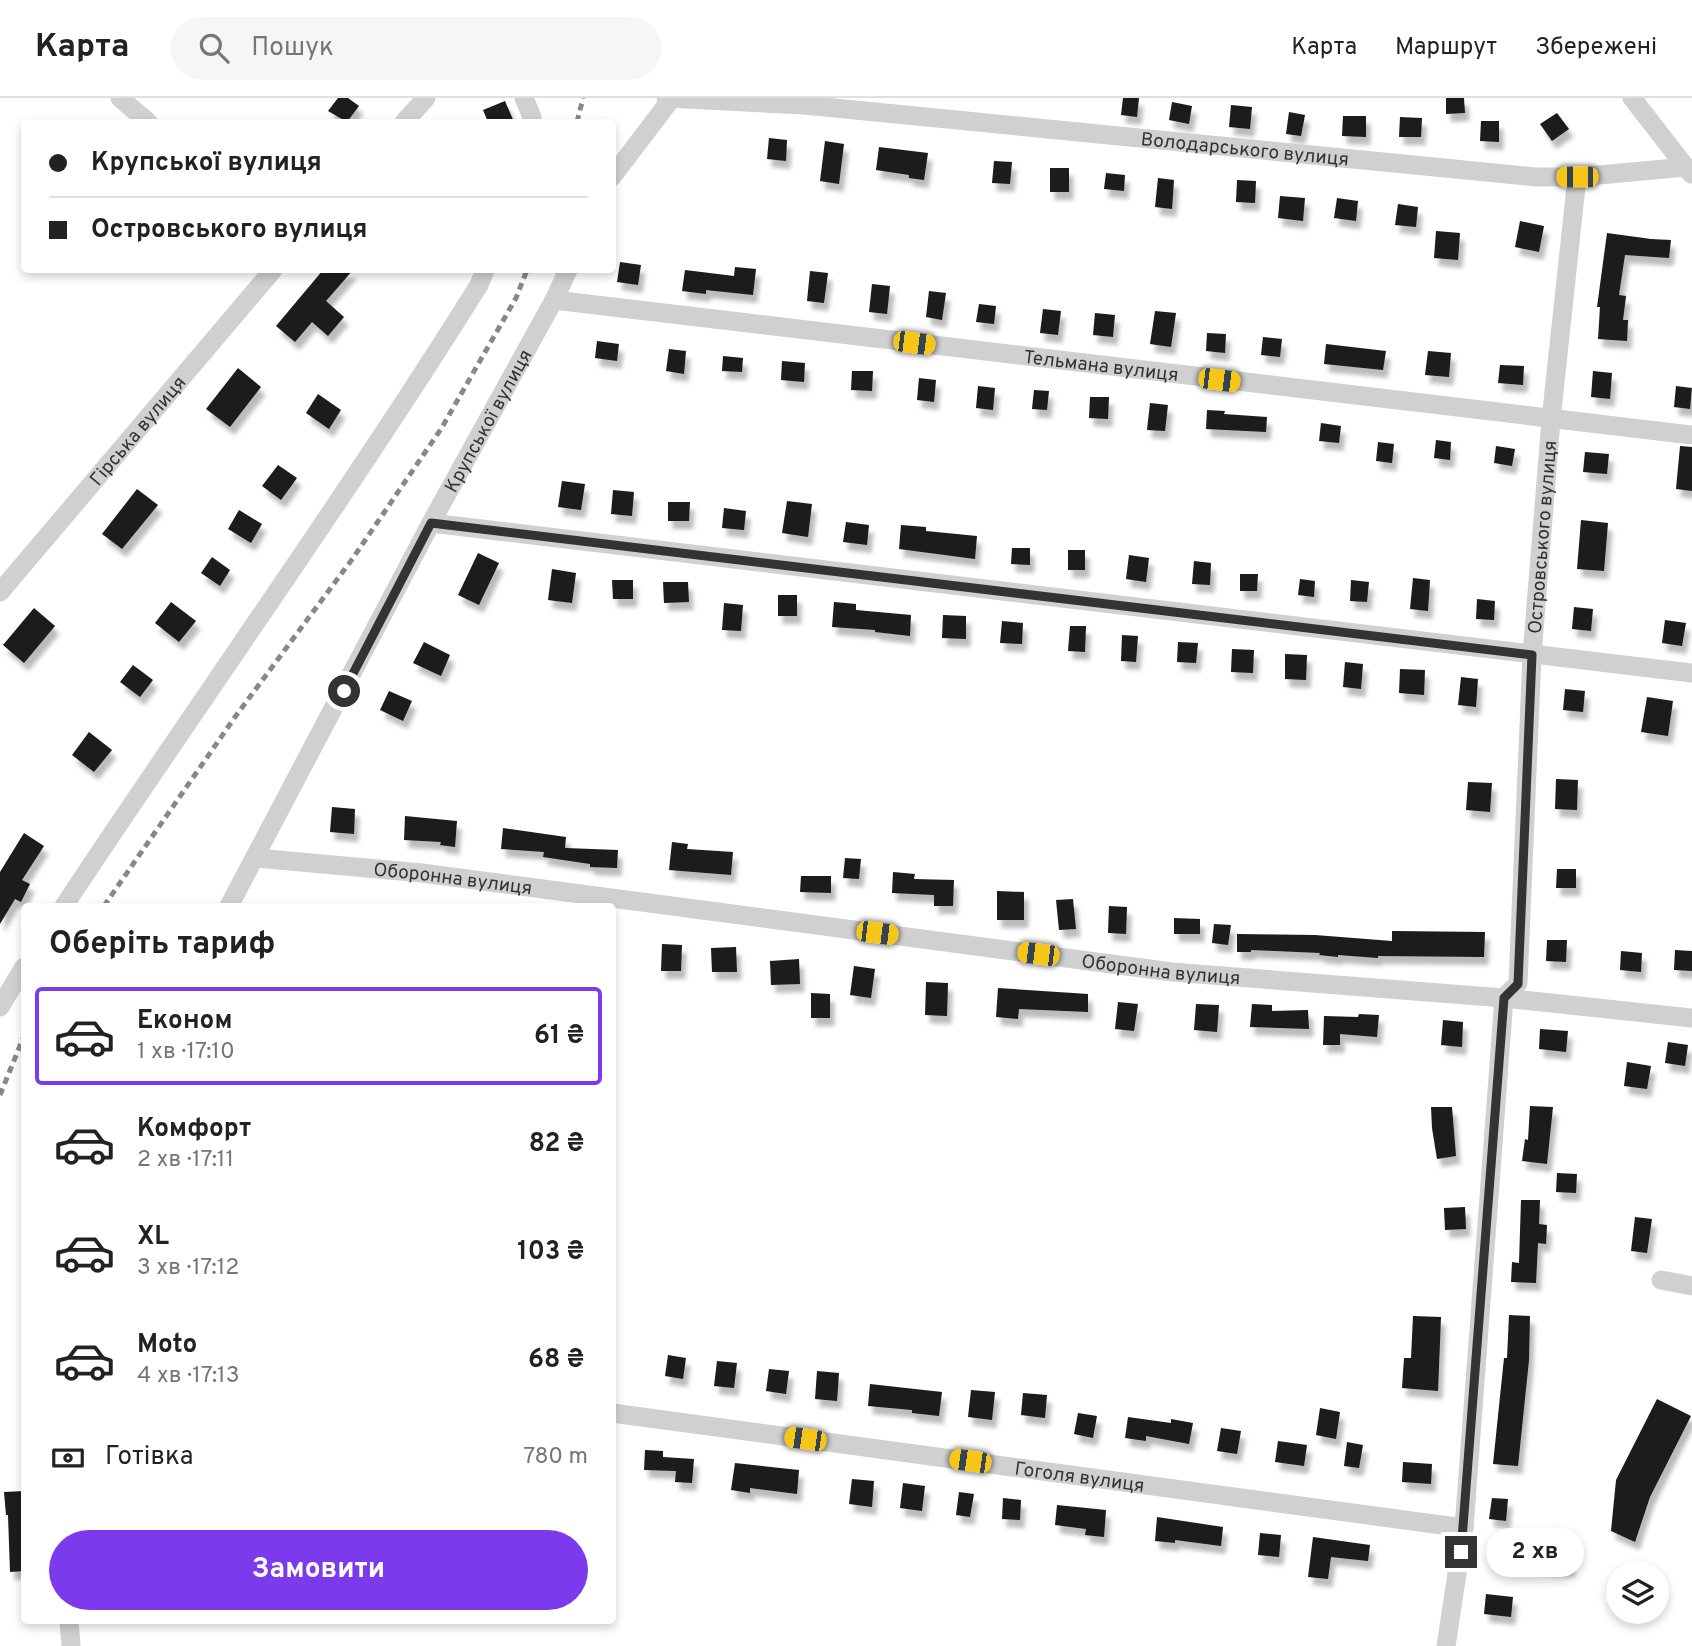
<!DOCTYPE html>
<html lang="uk">
<head>
<meta charset="utf-8">
<style>
  body { margin:0; font-family:Overpass,sans-serif; background:#f6f6f6; color:#222; height:100vh; display:flex; flex-direction:column; font-size:26px; white-space:nowrap }
  * { box-sizing:border-box; margin:0 }
  p { font-size:23px; color:#767676 }
  .icon { flex:none; width:38px; height:38px; fill:none; stroke:currentColor; stroke-width:2; stroke-linecap:round; stroke-linejoin:round }
  .map { position:relative; flex:1; overflow:hidden }
  .drawer { position:absolute; left:21px; top:805px; width:595px; height:721px; display:flex; flex-direction:column; background:#fff; border-radius:7px; box-shadow:0 4px 10px #0003 }
  .drawer>* { flex:none }
  .banner { position:absolute; left:21px; top:21px; width:595px; height:154px; border-radius:7px; box-shadow:0 4px 10px #0003; display:grid; align-content:center; height:154px; padding:0 28px; background:#fff }
  .buttons { position:absolute; left:1606px; top:1463px; display:grid; gap:14px }
  .buttons a { display:grid; place-items:center; width:63px; height:63px; border-radius:50%; background:#fff; box-shadow:0 4px 10px #0003; font-size:35px }
  .end { position:absolute; width:32px; height:32px; margin:-16px; border:9px solid #333; background:#fff; box-shadow:0 0 0 4px #fff }
  .from { border-radius:50% }
  .bubble { position:absolute; height:49px; border-radius:24px; background:#fff; box-shadow:0 4px 10px #0003; font-size:23px; font-weight:700; line-height:49px; text-align:center }
  .car { position:absolute; width:21px; height:42px; margin:-21px -10px; border-radius:9px; box-shadow:0 0 5px 2px #0007; background:linear-gradient(#f5c518 24%,#345 0 40%,#f5c518 0 76%,#345 0 86%,#f5c518 0) }
  .banner b { display:flex; align-items:center; gap:24px; height:66px; font-size:26px }
  .banner b+b { border-top:2px solid #e0e0e0 }
  .banner i { width:18px; height:18px; background:#222 }
  ul { padding:0; list-style:none }
  li { display:flex; align-items:center; gap:21px; height:98px; margin:0 14px 10px; padding:0 14px; border:4px solid transparent; border-radius:7px }
  li div { flex:1 }
  li b { display:block; font-size:26px }
  li em { font-style:normal; font-weight:700 }
  li.selected { border-color:#7c3aed }
  li>.icon { width:63px; height:63px; stroke-width:1.5 }
  h2 { padding:0 28px; font-size:32px; line-height:84px }
  .pay { display:flex; align-items:center; gap:18px; height:77px; padding:0 28px; font-size:26px }
  .pay p { margin-inline-start:auto }
  .cta { display:flex; gap:14px; margin-top:auto; padding:14px 28px }
  .cta a { flex:1; height:80px; border-radius:42px; background:#7c3aed; color:#fff; font-size:28px; font-weight:700; line-height:80px; text-align:center }
  header { display:flex; align-items:center; gap:42px; box-sizing:border-box; height:98px; padding:0 35px; background:#fff; border-bottom:2px solid #e0e0e0 }
  header strong { font-size:33px }
  nav { display:flex; gap:38px; margin-inline-start:auto; font-size:24px }
  .search { width:490px; height:63px; background:#f6f6f6; display:flex; align-items:center; gap:18px; box-sizing:border-box; padding:0 24px; border-radius:38px; color:#767676; font-size:26px }
  .map>svg:first-child { display:block }
</style>
</head>
<body>
<header>
<strong>Карта</strong>
<div class="search"><svg class="icon" aria-label="search" viewBox="0 0 24 24"><circle cx="10" cy="10" r="6"/><path d="M15 15l6 6"/></svg>Пошук</div>
<nav><a>Карта</a><a>Маршрут</a><a>Збережені</a></nav>
</header>
<div class="map">
<svg width="1692" height="1548" viewBox="0 0 1692 1548">
  <defs>
    <filter id="shadow"><feDropShadow dx="4.5" dy="8" stdDeviation="2" flood-color="#0004"/></filter>
  </defs>
  <rect width="100%" height="100%" fill="#fff"/>
  <g fill="#1a1a1a" filter="url(#shadow)">
    <path d="M338 0H348L359 8 347 24 328 13Z"/>
    <path d="M1123 0H1139L1137 19 1121 17Z"/>
    <path d="M1446 0H1464L1465 15 1446 16Z"/>
    <path d="M505 3 514 24H488L483 12Z"/>
    <path d="M1172 4 1192 8 1189 26 1169 22Z"/>
    <path d="M1231 7 1252 9 1250 31 1229 29Z"/>
    <path d="M1289 14 1305 17 1301 38 1286 36Z"/>
    <path d="M1557 15 1569 31 1552 43 1540 26Z"/>
    <path d="M1343 18H1366V39L1342 38Z"/>
    <path d="M1400 19 1422 20 1421 39H1399Z"/>
    <path d="M1481 23H1499V44L1480 43Z"/>
    <path d="M769 40 787 42 786 63 767 61Z"/>
    <path d="M825 43 844 46 839 86 820 83Z"/>
    <path d="M879 49 928 55 924 82 909 80V77L876 72Z"/>
    <path d="M994 63 1012 64 1010 86 992 85Z"/>
    <rect x="1050" y="70" width="19" height="24"/>
    <path d="M1106 75 1125 77 1124 93 1104 91Z"/>
    <path d="M1158 80 1174 82 1172 111 1155 109Z"/>
    <path d="M1237 82 1256 83 1255 105 1236 104Z"/>
    <path d="M1280 98 1305 100 1303 123 1278 120Z"/>
    <path d="M1337 100 1358 103 1356 123 1334 120Z"/>
    <path d="M1398 106 1418 109 1416 129 1395 127Z"/>
    <path d="M1520 123 1544 128 1539 154 1515 149Z"/>
    <path d="M1436 133 1460 135 1458 162 1434 160Z"/>
    <path d="M1607 135 1651 141 1671 142 1669 160 1625 157 1619 197 1626 198 1623 222H1628L1627 243 1598 241 1600 209H1597Z"/>
    <path d="M620 164 641 167 638 187 617 184Z"/>
    <path d="M735 169 756 171 753 197 706 192V196L682 193 685 172 734 178Z"/>
    <path d="M323 172H353L326 203 344 219 328 238 312 224 295 244 276 228Z"/>
    <path d="M810 173 828 175 824 205 807 203Z"/>
    <path d="M872 186 890 188 887 216 869 214Z"/>
    <path d="M929 193 946 195 942 222 926 219Z"/>
    <path d="M979 206 996 208 994 226 976 224Z"/>
    <path d="M1043 211 1061 213 1058 237 1040 235Z"/>
    <path d="M1155 213 1176 215 1171 249 1150 246Z"/>
    <path d="M1095 215 1115 217 1113 239 1093 237Z"/>
    <path d="M1207 235 1226 236 1225 255 1206 253Z"/>
    <path d="M1263 239 1282 241 1280 259 1261 257Z"/>
    <path d="M597 243 619 246 617 263 595 260Z"/>
    <path d="M1326 246 1386 253 1383 272 1324 266Z"/>
    <path d="M669 251 686 253 684 276 666 273Z"/>
    <path d="M1428 253 1451 255 1449 279 1425 277Z"/>
    <path d="M723 258 743 260 742 274 722 273Z"/>
    <path d="M782 263 805 265 804 284 781 282Z"/>
    <path d="M1500 267 1524 268 1523 287 1498 285Z"/>
    <path d="M238 270 261 289 230 329 206 311Z"/>
    <path d="M852 273H873L872 293 851 292Z"/>
    <path d="M1593 273 1612 275 1610 301 1591 299Z"/>
    <path d="M919 280 936 282 934 304 917 302Z"/>
    <path d="M978 288 995 290 993 312 976 310Z"/>
    <path d="M1676 288 1692 290 1690 311 1674 309Z"/>
    <path d="M1034 292 1049 293 1047 312 1032 311Z"/>
    <path d="M318 296 341 312 329 331 306 315Z"/>
    <path d="M1090 299H1109L1108 321 1089 320Z"/>
    <path d="M1150 305 1168 307 1165 333 1147 332Z"/>
    <path d="M1207 312 1225 313 1224 316 1267 319 1266 334 1206 331Z"/>
    <path d="M1321 325 1341 328 1339 345 1319 343Z"/>
    <path d="M1436 342 1451 344 1450 362 1434 360Z"/>
    <path d="M1378 344 1394 346 1392 365 1376 363Z"/>
    <path d="M1496 348 1515 351 1512 368 1494 365Z"/>
    <path d="M1680 348 1692 349V393L1676 391Z"/>
    <path d="M1585 354 1609 356 1607 376 1583 374Z"/>
    <path d="M278 367 297 380 281 402 262 388Z"/>
    <path d="M562 383 585 386 581 412 558 409Z"/>
    <path d="M137 391 158 407 122 451 102 436Z"/>
    <path d="M613 392 634 394 632 418 611 416Z"/>
    <path d="M787 403 812 406 808 439 782 435Z"/>
    <path d="M668 404H690L689 423H668Z"/>
    <path d="M724 410 746 413 744 432 722 430Z"/>
    <path d="M239 412 262 426 251 445 228 431Z"/>
    <path d="M1581 422 1608 425 1604 473 1577 471Z"/>
    <path d="M846 424 869 427 867 447 843 444Z"/>
    <path d="M901 427 926 429V433L977 438 975 461 899 451Z"/>
    <path d="M1012 450H1030V467L1011 466Z"/>
    <rect x="1068" y="452" width="17" height="20"/>
    <path d="M478 455 499 465 479 507 458 497Z"/>
    <path d="M1129 457 1149 460 1146 484 1126 481Z"/>
    <path d="M212 459 230 472 220 488 201 475Z"/>
    <path d="M1194 463 1211 465 1210 487 1192 486Z"/>
    <path d="M552 471 576 475 572 505 548 502Z"/>
    <path d="M1240 476H1258L1257 493H1240Z"/>
    <path d="M1413 480 1430 482 1428 513 1410 511Z"/>
    <path d="M1300 481 1315 483 1314 499 1298 497Z"/>
    <path d="M612 482H633V501H613Z"/>
    <path d="M1351 482 1369 484 1367 504 1350 503Z"/>
    <path d="M663 484H688L689 504 664 505Z"/>
    <rect x="778" y="497" width="19" height="21"/>
    <path d="M1477 501 1495 503 1494 522 1476 521Z"/>
    <path d="M171 504 196 523 179 544 155 525Z"/>
    <path d="M834 504 856 506V512L911 517 910 538 875 534V532L832 529Z"/>
    <path d="M724 505 743 507 741 533 722 532Z"/>
    <path d="M1574 509 1593 511 1591 533 1572 531Z"/>
    <path d="M34 510 55 528 24 565 3 547Z"/>
    <path d="M943 517 966 518V541L942 540Z"/>
    <path d="M1665 522 1686 525 1682 548 1662 545Z"/>
    <path d="M1002 523 1023 525 1022 546 1000 545Z"/>
    <path d="M1070 528H1086L1085 554 1068 553Z"/>
    <path d="M1122 537 1138 538 1136 564 1121 563Z"/>
    <path d="M424 544 450 557 441 578 413 565Z"/>
    <path d="M1178 544 1198 545 1196 565 1177 564Z"/>
    <path d="M1232 551 1254 552 1253 575 1231 574Z"/>
    <path d="M1285 556 1307 557 1306 582 1285 581Z"/>
    <path d="M1345 564 1363 566 1361 591 1343 589Z"/>
    <path d="M133 567 153 582 140 599 120 584Z"/>
    <path d="M1400 571 1425 572 1424 597 1399 595Z"/>
    <path d="M1461 579 1478 581 1476 609 1458 607Z"/>
    <path d="M1565 591 1585 593 1583 614 1563 612Z"/>
    <path d="M389 593 412 603 403 623 380 612Z"/>
    <path d="M1647 599 1673 603 1668 638 1641 634Z"/>
    <path d="M89 634 112 652 94 674 72 657Z"/>
    <path d="M1556 681 1578 682 1577 712 1555 711Z"/>
    <path d="M1468 684 1492 685 1490 714 1466 712Z"/>
    <path d="M332 709 355 711 354 736 330 734Z"/>
    <path d="M405 718 457 723 455 749 440 747 441 744 404 742Z"/>
    <path d="M503 730 566 739 565 750 618 752 617 770 590 769V766L543 759 544 754 501 751Z"/>
    <path d="M24 735 44 748 22 782 30 786 21 804 15 801 0 826V774Z"/>
    <path d="M672 744 688 746 687 751 733 754 731 777 669 772Z"/>
    <path d="M845 760 861 761 859 781 843 780Z"/>
    <path d="M1557 771H1576V790H1556Z"/>
    <path d="M893 774 915 776 914 781 954 782 953 808H934V797L892 795Z"/>
    <path d="M801 778H831V795L800 794Z"/>
    <path d="M997 793 1024 794V822H997Z"/>
    <path d="M1073 801 1076 831 1059 832 1056 802Z"/>
    <path d="M1109 808 1127 809 1126 836 1108 835Z"/>
    <path d="M1174 820 1200 821V836H1174Z"/>
    <path d="M1214 826 1231 827 1228 847 1212 845Z"/>
    <path d="M1392 833 1485 834 1484 859 1378 858V860L1338 857V859L1319 857 1320 855 1251 852V854H1237V836L1315 837 1392 843Z"/>
    <path d="M1547 842H1567L1566 864 1546 863Z"/>
    <path d="M662 846 682 847 681 873H661Z"/>
    <path d="M736 849 737 874H712L711 850Z"/>
    <path d="M1675 852 1692 853V873L1674 872Z"/>
    <path d="M1621 853 1642 855 1641 874 1620 872Z"/>
    <path d="M799 861 800 886 771 887 770 863Z"/>
    <path d="M854 868 875 871 871 900 850 897Z"/>
    <path d="M926 884 948 885 947 918 925 917Z"/>
    <path d="M998 890 1088 896V914L1019 911 1018 921 996 919Z"/>
    <path d="M811 895 830 896V920H811Z"/>
    <path d="M1118 904 1138 906 1134 933 1115 931Z"/>
    <path d="M1196 906 1219 907 1217 934 1194 932Z"/>
    <path d="M1252 906 1272 907V913L1308 912 1309 931 1250 929Z"/>
    <path d="M1359 916 1379 917 1377 939 1340 936V947H1323L1324 918 1358 919Z"/>
    <path d="M1443 922 1463 924 1462 949 1441 947Z"/>
    <path d="M1540 931 1568 933 1566 954 1539 951Z"/>
    <path d="M1668 944 1688 947 1685 968 1665 965Z"/>
    <path d="M1627 964 1651 968 1647 991 1624 988Z"/>
    <path d="M1530 1008 1553 1009 1547 1066 1522 1063 1525 1041 1528 1042Z"/>
    <path d="M1431 1009H1452L1456 1058 1437 1061 1432 1030Z"/>
    <path d="M1557 1075 1577 1076 1576 1095 1556 1094Z"/>
    <path d="M1521 1102H1540L1539 1126 1547 1127 1546 1146 1538 1145 1536 1185 1511 1184 1512 1164 1519 1165Z"/>
    <path d="M1465 1109 1466 1131 1445 1132 1444 1110Z"/>
    <path d="M1635 1119 1652 1121 1647 1155 1631 1153Z"/>
    <path d="M1509 1217 1530 1218 1529 1262 1518 1368 1493 1366 1504 1260H1507Z"/>
    <path d="M1413 1218 1441 1219 1438 1293 1402 1290 1404 1260H1411Z"/>
    <path d="M668 1257 686 1260 683 1281 665 1278Z"/>
    <path d="M717 1263 737 1265 734 1290 714 1288Z"/>
    <path d="M769 1271 789 1273 786 1296 766 1293Z"/>
    <path d="M817 1273 839 1275 837 1303 815 1301Z"/>
    <path d="M870 1286 942 1294 939 1318 912 1315V1312L868 1308Z"/>
    <path d="M971 1292 995 1294 992 1322 968 1319Z"/>
    <path d="M1023 1295 1047 1297 1045 1320 1021 1317Z"/>
    <path d="M1657 1301 1691 1318 1650 1399 1635 1444 1611 1433 1616 1382Z"/>
    <path d="M1320 1310 1340 1314 1336 1341 1316 1337Z"/>
    <path d="M1078 1315 1097 1318 1093 1340 1074 1336Z"/>
    <path d="M1128 1319 1171 1325V1321L1193 1325 1189 1346 1146 1338V1343L1125 1340Z"/>
    <path d="M1221 1330 1241 1333 1237 1356 1217 1353Z"/>
    <path d="M1278 1343 1307 1347 1304 1368 1275 1364Z"/>
    <path d="M1347 1344 1363 1347 1359 1370 1344 1368Z"/>
    <path d="M645 1352 663 1353V1359L694 1361 692 1385 675 1384 676 1373 644 1372Z"/>
    <path d="M1403 1364 1432 1366 1431 1386 1402 1384Z"/>
    <path d="M735 1365 799 1372 797 1396 750 1390V1395L731 1392Z"/>
    <path d="M852 1381 874 1383 872 1409 849 1406Z"/>
    <path d="M903 1385 925 1388 922 1413 900 1410Z"/>
    <path d="M24 1393V1473L10 1474 8 1417H6L4 1394Z"/>
    <path d="M959 1394 974 1396 970 1419 956 1417Z"/>
    <path d="M1003 1400 1021 1402 1020 1422 1002 1421Z"/>
    <path d="M1492 1400 1508 1401 1506 1423 1489 1421Z"/>
    <path d="M1057 1407 1106 1412 1104 1439 1085 1437 1086 1431 1055 1427Z"/>
    <path d="M1157 1419 1223 1429 1221 1448 1175 1442V1445L1155 1443Z"/>
    <path d="M1260 1435 1281 1437 1279 1459 1258 1457Z"/>
    <path d="M1539 1436 1572 1438 1570 1471 1537 1469Z"/>
    <path d="M1313 1439 1370 1447 1368 1463 1331 1459 1328 1481 1308 1479Z"/>
    <path d="M1486 1496 1513 1499 1511 1519 1484 1516Z"/>
  </g>
  <g fill="none" stroke-linecap="round" stroke-linejoin="round">
    <g stroke="#d0d0d0" stroke-width="19">
      <path d="M120 0 148 24"/>
      <path d="M524 0 532 19 531 24"/>
      <path d="M666 0 804 7 813 0"/>
      <path d="M1632 0 1691 76"/>
      <path id="s1" d="M804 7 1536 79H1577L1686 69"/>
      <path d="M404 24 426 0"/>
      <path d="M612 79 672 0"/>
      <path id="s2" d="M554 202 1692 337"/>
      <path d="M431 425 1692 575"/>
      <path id="s3" d="M0 494 273 172"/>
      <path id="s4" d="M256 760 422 775 1172 874 1504 900 1692 920"/>
      <path d="M64 808C201 601 347 398 479 187L485 172"/>
      <path id="s5" d="M229 808 431 425 554 202 568 172"/>
      <path d="M0 909 24 869"/>
      <path d="M1661 1182 1692 1188"/>
      <path id="s6" d="M612 1315 1464 1430"/>
      <path d="M69 1522 71 1548"/>
      <path id="s7" d="M1446 1548 1464 1430 1504 900 1518 885 1532 557 1551 322 1577 79"/>
    </g>
    <g stroke="#888" stroke-width="5" stroke-dasharray="7 5" stroke-linecap="butt">
      <path d="M577 24 583 0"/>
      <path d="M104 808 235 619 353 460 441 331 516 200 527 172"/>
      <path d="M0 997 24 938"/>
    </g>
  </g>
  <g fill="none" stroke-linecap="round" stroke-linejoin="round">
    <path stroke="#333" stroke-width="9" d="M344 593 431 425 1532 557 1518 886 1504 900 1461 1454"/>
  </g>
  <g text-anchor="middle" stroke-width="7" stroke-linejoin="round" paint-order="stroke">
    <g font-size="19" fill="#333" stroke="#fff">
      <text dy="7" stroke="none"><textPath href="#s1" startOffset="443">Володарського вулиця</textPath></text>
      <text dy="7" stroke="none"><textPath href="#s2" startOffset="551">Тельмана вулиця</textPath></text>
      <text dy="7" stroke="none"><textPath href="#s5" startOffset="550">Крупської вулиця</textPath></text>
      <text dy="7" stroke="none"><textPath href="#s3" startOffset="212">Гірська вулиця</textPath></text>
      <text dy="7" stroke="none"><textPath href="#s7" startOffset="1118">Островського вулиця</textPath></text>
      <text dy="7" stroke="none"><textPath href="#s4" startOffset="198">Оборонна вулиця</textPath></text>
      <text dy="7" stroke="none"><textPath href="#s4" startOffset="912">Оборонна вулиця</textPath></text>
      <text dy="7" stroke="none"><textPath href="#s6" startOffset="472">Гоголя вулиця</textPath></text>
    </g>
  </g>
</svg>
<div class="buttons">
<a><svg class="icon" aria-label="layers" viewBox="0 0 24 24"><path d="M12 4l9 5-9 5-9-5zM3 14l9 5 9-5"/></svg></a>
</div>
<i class="end from" style="left:344px;top:593px"></i>
<i class="end" style="left:1461px;top:1454px"></i>
<div class="bubble" style="left:1486px;top:1430px;width:98px">2 хв</div>
<i class="car" style="left:1577px;top:79px;rotate:270deg"></i>
<i class="car" style="left:914px;top:245px;rotate:97deg"></i>
<i class="car" style="left:1219px;top:282px;rotate:97deg"></i>
<i class="car" style="left:877px;top:835px;rotate:97deg"></i>
<i class="car" style="left:1038px;top:856px;rotate:277deg"></i>
<i class="car" style="left:805px;top:1341px;rotate:278deg"></i>
<i class="car" style="left:970px;top:1363px;rotate:278deg"></i>
<div class="banner">
<b><i class="from"></i>Крупської вулиця</b>
<b><i></i>Островського вулиця</b>
</div>
<section class="drawer">
<h2>Оберіть тариф</h2>
<ul>
<li class="selected"><svg class="icon" aria-label="car" viewBox="0 0 24 24"><path d="M5 17H2v-5l4-1 3-4h7l3 4 3 1v5h-3M9 17h6M6 11h13"/><circle cx="7" cy="17" r="2"/><circle cx="17" cy="17" r="2"/></svg><div><b>Економ</b><p>1 хв · 17:10</p></div><em>61 ₴</em></li>
<li><svg class="icon" aria-label="car" viewBox="0 0 24 24"><path d="M5 17H2v-5l4-1 3-4h7l3 4 3 1v5h-3M9 17h6M6 11h13"/><circle cx="7" cy="17" r="2"/><circle cx="17" cy="17" r="2"/></svg><div><b>Комфорт</b><p>2 хв · 17:11</p></div><em>82 ₴</em></li>
<li><svg class="icon" aria-label="car" viewBox="0 0 24 24"><path d="M5 17H2v-5l4-1 3-4h7l3 4 3 1v5h-3M9 17h6M6 11h13"/><circle cx="7" cy="17" r="2"/><circle cx="17" cy="17" r="2"/></svg><div><b>XL</b><p>3 хв · 17:12</p></div><em>103 ₴</em></li>
<li><svg class="icon" aria-label="car" viewBox="0 0 24 24"><path d="M5 17H2v-5l4-1 3-4h7l3 4 3 1v5h-3M9 17h6M6 11h13"/><circle cx="7" cy="17" r="2"/><circle cx="17" cy="17" r="2"/></svg><div><b>Moto</b><p>4 хв · 17:13</p></div><em>68 ₴</em></li>
</ul>
<div class="pay"><svg class="icon" aria-label="cash" viewBox="0 0 24 24"><path d="M3 7h18v10H3z"/><circle cx="12" cy="12" r="2"/></svg>Готівка<p>780 m</p></div>
<div class="cta"><a>Замовити</a></div>
</section>
</div>
</body>
</html>
